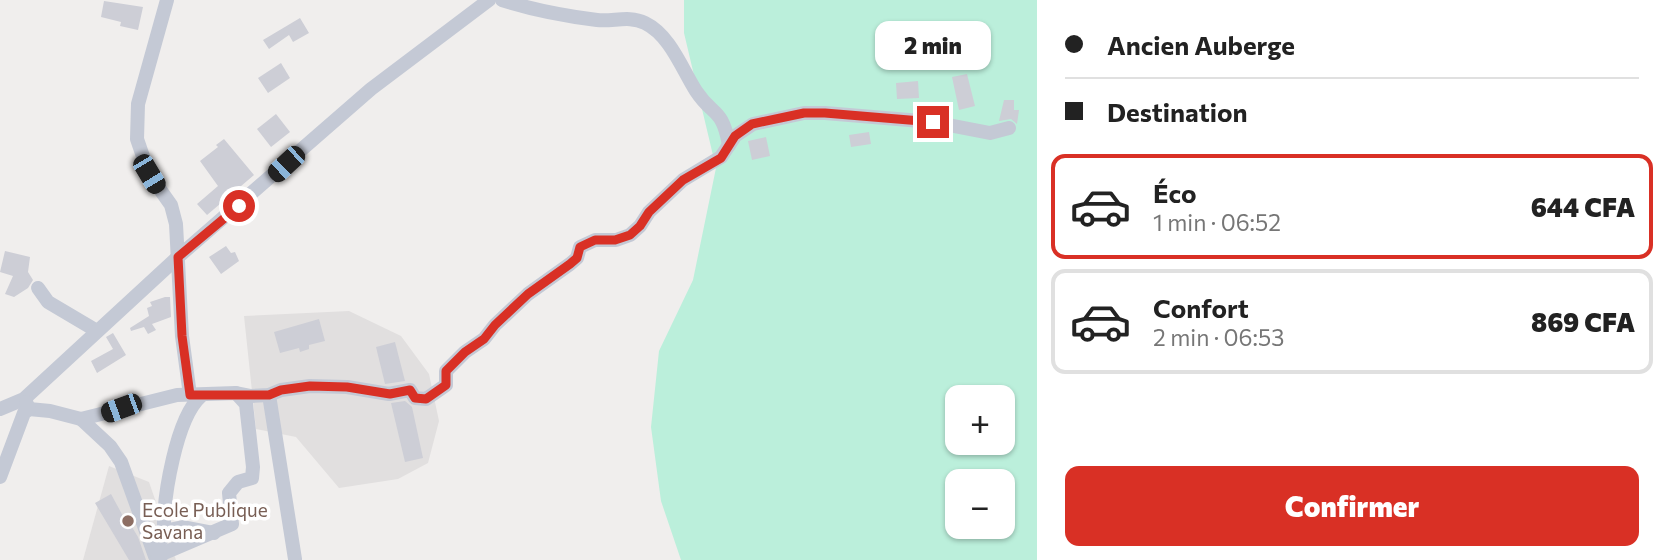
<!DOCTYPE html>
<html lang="fr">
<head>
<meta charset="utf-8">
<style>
  body { margin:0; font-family:Commissioner,sans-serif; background:#f6f6f6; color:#222; height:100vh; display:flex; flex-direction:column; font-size:26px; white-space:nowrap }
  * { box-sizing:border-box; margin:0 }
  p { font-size:23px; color:#767676 }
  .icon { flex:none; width:38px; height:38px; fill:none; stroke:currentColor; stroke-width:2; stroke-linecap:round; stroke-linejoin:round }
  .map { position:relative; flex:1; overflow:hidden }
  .panel { display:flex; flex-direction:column; background:#fff; width:630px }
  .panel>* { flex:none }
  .top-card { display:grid; align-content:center; height:154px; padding:0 28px; background:#fff }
  .buttons { position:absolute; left:945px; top:385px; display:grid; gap:14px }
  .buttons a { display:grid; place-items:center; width:70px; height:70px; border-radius:14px; background:#fff; box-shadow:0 2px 5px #0004; font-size:35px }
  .end { position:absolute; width:32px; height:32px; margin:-16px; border:9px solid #d93025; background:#fff; box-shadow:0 0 0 4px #fff }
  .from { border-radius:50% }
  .bubble { position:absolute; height:49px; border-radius:14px; background:#fff; box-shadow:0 2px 5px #0004; font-size:23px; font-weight:800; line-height:49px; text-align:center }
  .car { position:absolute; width:21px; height:42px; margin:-21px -10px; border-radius:9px; box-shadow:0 0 5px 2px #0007; background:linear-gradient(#222 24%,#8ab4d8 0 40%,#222 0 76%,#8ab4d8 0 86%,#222 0) }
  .top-card b { display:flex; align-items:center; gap:24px; height:66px; font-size:26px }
  .top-card b+b { border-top:2px solid #e0e0e0 }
  .top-card i { width:18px; height:18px; background:#222 }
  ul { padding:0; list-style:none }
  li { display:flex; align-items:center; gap:21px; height:105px; margin:0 14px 10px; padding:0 14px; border:4px solid #e0e0e0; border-radius:14px }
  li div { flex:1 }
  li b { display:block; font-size:26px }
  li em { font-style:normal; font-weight:800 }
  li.on { border-color:#d93025 }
  li>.icon { width:63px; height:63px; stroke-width:1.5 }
  .button { display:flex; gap:14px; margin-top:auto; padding:14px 28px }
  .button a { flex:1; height:80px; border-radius:14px; background:#d93025; color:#fff; font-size:28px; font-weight:800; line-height:80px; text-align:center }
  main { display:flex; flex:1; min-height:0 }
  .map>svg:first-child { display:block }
</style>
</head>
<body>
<main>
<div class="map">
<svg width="1037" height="560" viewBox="0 0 1037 560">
  <rect width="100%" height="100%" fill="#f0eeed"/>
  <g fill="#e1dfdf">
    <path d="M349 311 401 336 429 374 439 421 428 463 398 479 339 488 296 437 256 429 244 316Z"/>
    <path d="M109 466 149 482 176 560H83Z"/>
  </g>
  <path fill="#bbefdb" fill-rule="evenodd" d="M684 0H1037V560H681L661 501 651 427 659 351 693 280 716 168 684 33ZM957 397H1003V443H957ZM957 481H1003V527H957Z"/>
  <g fill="#cdced6">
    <path d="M104 1 143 7 138 30 120 26 121 22 101 17Z"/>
    <path d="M300 18 309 33 293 42 289 35 269 49 263 40Z"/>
    <path d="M281 63 290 78 268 93 258 78Z"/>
    <path d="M967 74 975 106 959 110 952 77Z"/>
    <path d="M918 81 919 98 897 99 896 83Z"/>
    <path d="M1004 100H1014V110H1019L1017 124 1011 119 999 121Z"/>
    <path d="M276 114 290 132 271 147 257 129Z"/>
    <path d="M869 132 871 144 851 147 849 135Z"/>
    <path d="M766 137 770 156 752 160 748 141Z"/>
    <path d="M224 139 254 175 207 215 197 204 218 186 200 161 218 147 216 145Z"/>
    <path d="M226 246 231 253 235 252 239 261 221 274 209 257Z"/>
    <path d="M5 251 30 257 28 272 33 280 28 288 14 297 5 294 13 276 0 272Z"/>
    <path d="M165 297H170L171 317 152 324 156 330 148 334 144 327 131 331 130 328 149 316 147 308 152 306 150 302Z"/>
    <path d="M319 319 325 341 309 345V349L300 352 299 348 280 353 274 332Z"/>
    <path d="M113 333 126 355 97 373 91 361 113 349 106 337Z"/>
    <path d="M395 342 405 381 385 384 376 347Z"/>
    <path d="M405 401 412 407 423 458 405 462 391 403Z"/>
    <path d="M111 494 130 529 132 527 138 537 146 560H129L95 503Z"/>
  </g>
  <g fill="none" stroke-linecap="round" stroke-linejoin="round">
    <g stroke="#c4c9d5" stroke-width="14">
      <path d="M167 0 138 104 137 139 149 174 171 205 176 224 182 336 190 395"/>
      <path d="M502 0C533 10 565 16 597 20 613 22 629 15 645 23 670 35 682 69 696 91 713 117 722 107 729 145"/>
      <path d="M38 288 48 302 97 331"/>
      <path d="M269 395 295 559"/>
      <path d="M0 409 24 399 178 257 371 89 489 0"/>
      <path d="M29 409 50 411 81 419 177 395 236 393 251 396 269 395 281 390 310 386 347 387 389 394 410 390 415 398 426 399 446 385V371L465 352 484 339 495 325 528 294 570 264 577 258 580 247 595 240H616L630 235 640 226 649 212 683 180 721 157 735 136 753 124 804 113H825L933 122 990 133 1009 128"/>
      <path d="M81 419 110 446 121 462 155 556"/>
      <path d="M0 477 24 413 29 409 26 402"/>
      <path d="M164 531 183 527 214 533"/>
      <path d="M153 549 162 539 164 531C163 498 176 418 201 396"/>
      <path d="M157 560 164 553 232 524 229 493 238 482 252 478 253 467 246 404 236 393"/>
    </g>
  </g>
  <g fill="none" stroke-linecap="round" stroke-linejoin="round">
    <path stroke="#d93025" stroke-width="9" d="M239 206 178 257 182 336 190 395H269L281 390 310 386 347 387 390 394 410 390 415 398 426 399 446 385V371L465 352 484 339 495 325 528 294 570 264 577 258 580 247 595 240H615L630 235 640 226 649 212 683 180 721 158 735 136 752 124 804 113H825L933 122"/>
  </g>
  <circle fill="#8d6e63" stroke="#fff" stroke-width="2.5" cx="128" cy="521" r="7"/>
  <g text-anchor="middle" stroke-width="7" stroke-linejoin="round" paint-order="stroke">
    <g font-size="19" fill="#785e54" stroke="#fff" text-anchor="start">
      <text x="142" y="517">Ecole Publique<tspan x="142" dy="22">Savana</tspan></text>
    </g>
  </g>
</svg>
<div class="buttons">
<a>+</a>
<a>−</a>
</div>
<i class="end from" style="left:239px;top:206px"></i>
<i class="end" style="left:933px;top:122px"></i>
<div class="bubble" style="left:875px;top:21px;width:116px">2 min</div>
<i class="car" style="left:286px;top:164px;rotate:227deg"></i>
<i class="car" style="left:149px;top:174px;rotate:149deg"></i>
<i class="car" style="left:121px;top:408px;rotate:250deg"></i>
</div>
<section class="panel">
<div class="top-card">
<b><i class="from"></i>Ancien Auberge</b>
<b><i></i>Destination</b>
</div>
<ul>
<li class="on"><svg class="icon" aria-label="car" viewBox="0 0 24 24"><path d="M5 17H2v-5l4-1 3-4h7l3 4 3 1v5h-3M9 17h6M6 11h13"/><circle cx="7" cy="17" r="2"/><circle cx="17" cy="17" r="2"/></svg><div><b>Éco</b><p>1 min · 06:52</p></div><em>644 CFA</em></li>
<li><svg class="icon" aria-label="car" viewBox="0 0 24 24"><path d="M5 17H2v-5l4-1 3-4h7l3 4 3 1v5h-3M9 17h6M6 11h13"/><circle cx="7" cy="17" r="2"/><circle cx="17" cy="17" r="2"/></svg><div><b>Confort</b><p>2 min · 06:53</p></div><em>869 CFA</em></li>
</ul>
<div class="button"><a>Confirmer</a></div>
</section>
</main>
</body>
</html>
